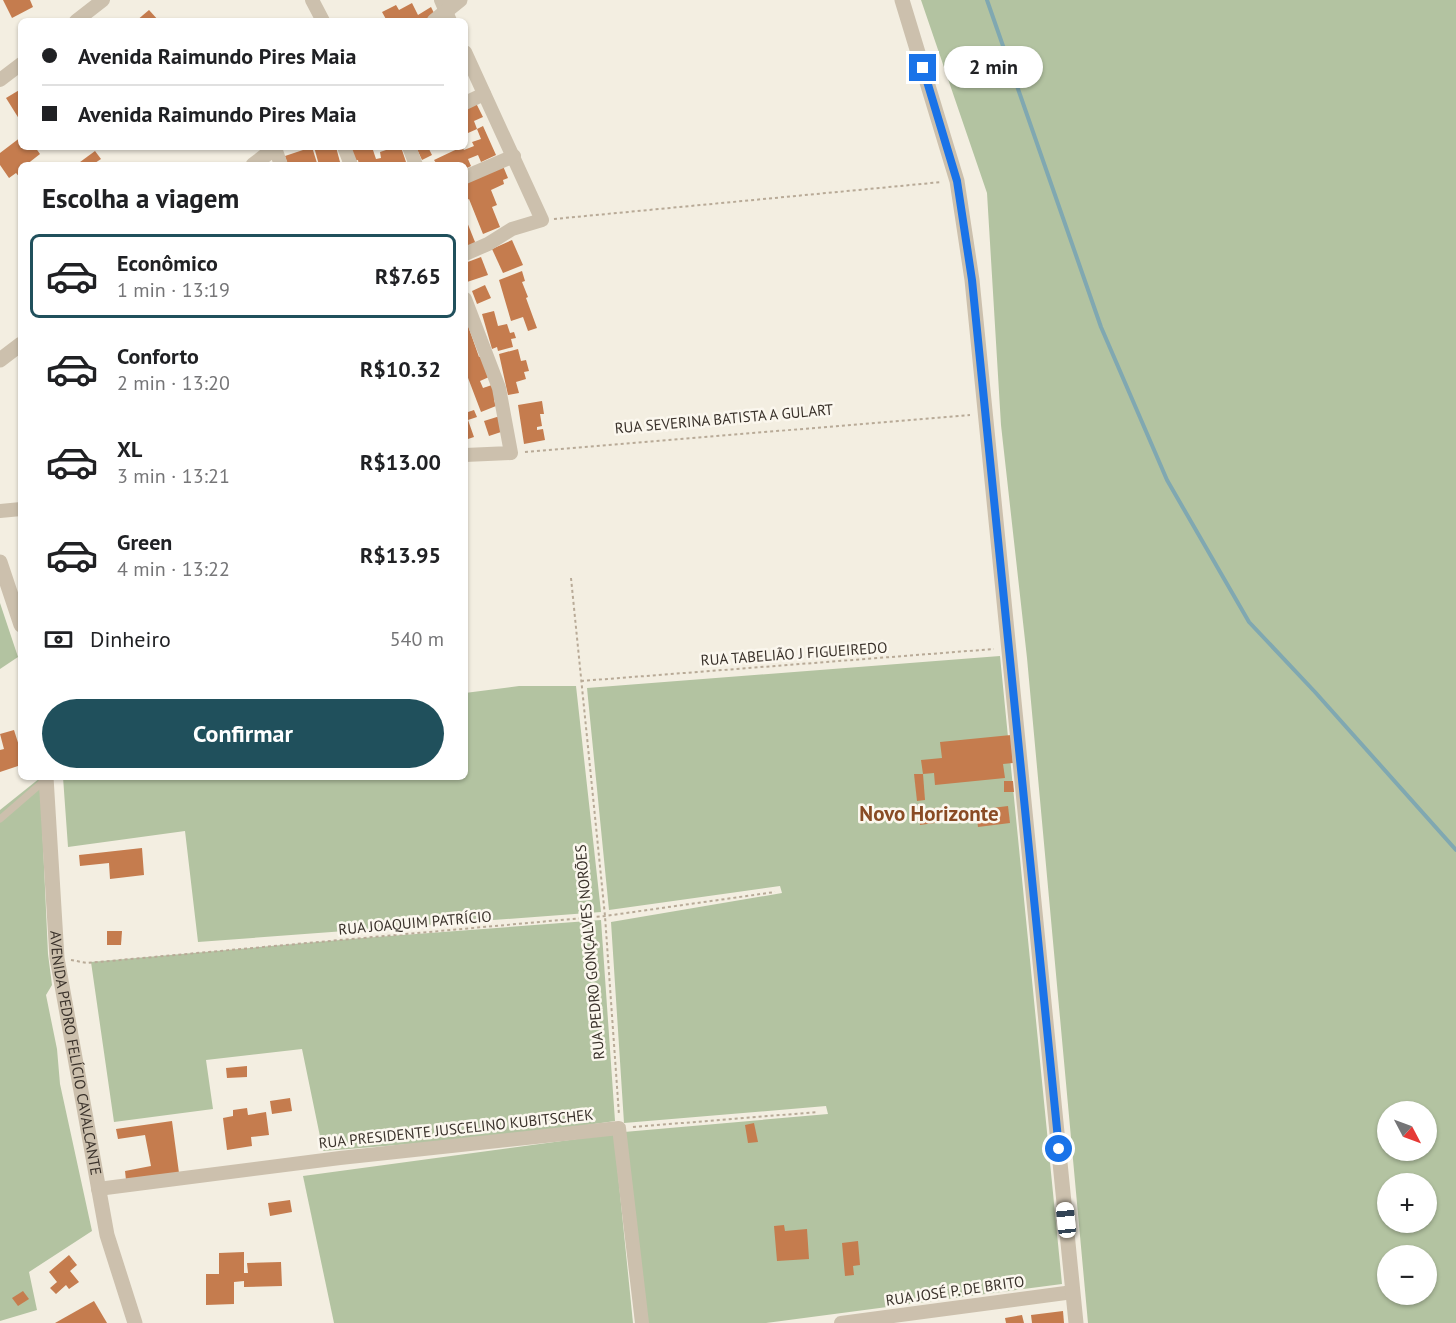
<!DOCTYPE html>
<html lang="pt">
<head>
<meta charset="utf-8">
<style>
  body { margin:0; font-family:"PT Sans",sans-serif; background:#f2f2f2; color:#202124; height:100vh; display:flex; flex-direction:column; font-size:22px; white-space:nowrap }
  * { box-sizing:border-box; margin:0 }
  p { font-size:20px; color:#757577 }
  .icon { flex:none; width:33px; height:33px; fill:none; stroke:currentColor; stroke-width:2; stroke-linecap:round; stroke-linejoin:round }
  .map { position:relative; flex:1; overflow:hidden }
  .drawer { position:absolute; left:18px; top:162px; width:450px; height:618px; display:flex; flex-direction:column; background:#fff; border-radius:9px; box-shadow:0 2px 4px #0004 }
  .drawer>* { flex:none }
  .banner { position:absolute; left:18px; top:18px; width:450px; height:132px; border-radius:9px; box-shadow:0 2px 4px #0004; display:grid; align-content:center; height:132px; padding:0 24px; background:#fff }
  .needle { width:39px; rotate:131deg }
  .buttons { position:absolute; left:1377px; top:1101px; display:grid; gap:12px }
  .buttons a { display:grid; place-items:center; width:60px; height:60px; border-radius:50%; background:#fff; box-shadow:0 2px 4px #0004; font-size:30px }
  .end { position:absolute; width:27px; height:27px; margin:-14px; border:8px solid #1a73e8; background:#fff; box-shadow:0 0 0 3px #fff }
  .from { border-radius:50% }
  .bubble { position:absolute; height:42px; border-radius:21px; background:#fff; box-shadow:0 2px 4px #0004; font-size:20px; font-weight:800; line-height:42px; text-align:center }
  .car { position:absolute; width:18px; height:36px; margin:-18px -9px; border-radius:8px; box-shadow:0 0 4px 2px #0007; background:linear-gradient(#fff 24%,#345 0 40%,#fff 0 76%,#345 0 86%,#fff 0) }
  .banner b { display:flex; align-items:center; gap:21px; height:57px; font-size:22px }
  .banner b+b { border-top:2px solid #e0e0e0 }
  .banner i { width:15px; height:15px; background:#202124 }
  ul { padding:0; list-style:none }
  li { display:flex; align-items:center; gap:18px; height:84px; margin:0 12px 9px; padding:0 12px; border:3px solid transparent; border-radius:9px }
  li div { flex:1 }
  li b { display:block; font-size:22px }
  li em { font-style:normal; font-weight:800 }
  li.current { border-color:#20505c }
  li>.icon { width:54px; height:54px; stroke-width:1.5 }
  h2 { padding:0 24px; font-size:27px; line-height:72px }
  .pay { display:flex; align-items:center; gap:15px; height:66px; padding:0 24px; font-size:22px }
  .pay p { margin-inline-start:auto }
  .button { display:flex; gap:12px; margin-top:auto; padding:12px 24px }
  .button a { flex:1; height:69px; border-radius:36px; background:#20505c; color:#fff; font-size:24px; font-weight:800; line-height:69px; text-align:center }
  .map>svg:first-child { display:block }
</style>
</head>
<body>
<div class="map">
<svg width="1456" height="1323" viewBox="0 0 1456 1323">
  <rect width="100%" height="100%" fill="#f3eee1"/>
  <g fill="#b3c3a1" fill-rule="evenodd">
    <path d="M921 0H1456V1323H1088L1027 658 1001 425 987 193ZM1388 1112H1426V1150H1388ZM1388 1184H1426V1222H1388ZM1388 1256H1426V1294H1388Z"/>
    <path d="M0 603 18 657 0 669Z"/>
    <path d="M1000 656 1062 1284 766 1323H644L624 1132 828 1114 826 1106 624 1123 611 922 782 893 780 886 609 910 587 688Z"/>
    <path d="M519 686H576L601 912 198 942 185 831 68 847 63 777H465V693Z"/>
    <path d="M40 778 48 954 52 985 46 995 57 1049 60 1084 92 1231 29 1272 37 1310 0 1321V810Z"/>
    <path d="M601 920 615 1121 511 1136 323 1151 302 1049 206 1060 213 1109 114 1122 91 962 363 938Z"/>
    <path d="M614 1134 633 1323H334L303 1176Z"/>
  </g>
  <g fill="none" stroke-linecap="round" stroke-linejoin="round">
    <path stroke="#80a8b1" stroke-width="4" d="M987 0 1101 327 1167 480 1249 622 1315 692 1456 850"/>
  </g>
  <g fill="#c57c4e">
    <path d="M3 0H30L33 7 12 18Z"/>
    <path d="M412 3 418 15 431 7 435 15 424 21H387L382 12 396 5 399 10Z"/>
    <path d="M149 10 159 21H136Z"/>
    <path d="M21 89V122L6 98Z"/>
    <path d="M476 103 483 117 474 121 477 129 468 133 467 131 465 132V108Z"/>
    <path d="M483 126 496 155 481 162 478 155 468 159 471 166 465 169V165H430L436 163 434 160 453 151 462 147 464 150 474 146 472 142 481 139 477 129Z"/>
    <path d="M21 137V147H35L40 154 26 165H21V179L16 173 9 178 0 165V153Z"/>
    <path d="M312 147 317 163 311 165H288L285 156Z"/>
    <path d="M314 147H336L340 162 330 165H319Z"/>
    <path d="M352 147H372L376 159 381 158 380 152 389 149 388 147H401L407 165H359L358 160 354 161 350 149Z"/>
    <path d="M416 147H434L429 149 432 155 422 160Z"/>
    <path d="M95 151 101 159 92 165H76Z"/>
    <path d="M503 166 508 178 503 180 504 184 491 190 497 205 492 207 500 227 483 234 469 199 465 201V182Z"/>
    <path d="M465 217 477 247 465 252Z"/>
    <path d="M512 240 523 265 503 273 492 249Z"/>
    <path d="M481 257 488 275 467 282 465 263Z"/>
    <path d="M522 271 525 281 522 282 528 297 526 298 537 328 528 331 523 317 511 321 499 280Z"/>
    <path d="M485 285 491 298 477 304 472 291Z"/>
    <path d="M494 311 498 326 507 324 510 333 514 332 516 338 511 339 513 347 498 351 497 347 492 349 482 314Z"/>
    <path d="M465 317 479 357 482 356 489 377 480 381 483 388 492 385 496 399 494 400 496 406 481 412 465 370Z"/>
    <path d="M518 349 521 361 526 360 529 371 524 372 526 379 516 382 519 393 508 395 499 354Z"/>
    <path d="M542 401 544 414H540L542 426 537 427V430L543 429 545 440 524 444 518 405Z"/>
    <path d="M474 410 477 417 468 420 474 437 465 440V413Z"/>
    <path d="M500 416 504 431 489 436 484 421Z"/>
    <path d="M14 730 21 752V765L0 772V750L4 749 0 734Z"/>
    <path d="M1011 735 1013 763 1003 764 1005 778 935 785 934 773 923 774 921 760 942 758 940 742Z"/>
    <path d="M914 774H923L925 800 917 801Z"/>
    <path d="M1004 781H1013L1014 792H1004Z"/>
    <path d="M1008 806 1010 823 978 827 976 810Z"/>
    <path d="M948 807 949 821 920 825 918 810Z"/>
    <path d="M142 848 144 875 110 879 109 863 80 866 79 855Z"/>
    <path d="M107 931H122L121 945H107Z"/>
    <path d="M247 1066V1077L227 1078 226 1068Z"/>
    <path d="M290 1098 292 1111 272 1114 270 1101Z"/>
    <path d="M247 1108 248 1115 266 1112 269 1135 251 1137 252 1146 227 1150 223 1118 233 1116V1110Z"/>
    <path d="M172 1121 179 1173 126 1180 125 1171 151 1166 145 1135 118 1139 116 1129Z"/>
    <path d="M754 1123 758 1142 748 1143 745 1125Z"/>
    <path d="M290 1200 292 1212 270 1216 268 1203Z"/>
    <path d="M784 1225 785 1231 807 1229 809 1259 777 1261 774 1226Z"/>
    <path d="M858 1241 860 1265 853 1266 854 1275 845 1276 842 1243Z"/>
    <path d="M244 1252V1273H248L247 1263 281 1262 282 1286 244 1287V1281L234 1282V1304L206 1305V1274H219V1253Z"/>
    <path d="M69 1255 77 1265 70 1271 79 1282 69 1289 66 1285 56 1294 50 1288 57 1282 49 1272Z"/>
    <path d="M23 1291 29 1299 18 1306 12 1298Z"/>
    <path d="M94 1301 107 1323H55Z"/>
    <path d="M1063 1311 1064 1323H1032L1031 1315Z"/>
    <path d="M1022 1315 1024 1323H1006L1005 1318Z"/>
  </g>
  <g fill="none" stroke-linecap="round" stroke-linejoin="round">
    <g stroke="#b8aa97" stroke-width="2" stroke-dasharray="3 3" stroke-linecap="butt">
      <path d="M554 219 942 182"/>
      <path d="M525 452 970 415"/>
      <path d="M571 578 605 916 619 1115"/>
      <path d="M581 681 994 649"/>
      <path d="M71 960 87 963 605 916 775 892"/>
      <path d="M633 1127 818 1112"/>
    </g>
    <path stroke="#ccc0ad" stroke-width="7" d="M0 819 44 781"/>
    <g stroke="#ccc0ad" stroke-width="14">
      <path d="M312 0 323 21"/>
      <path d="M441 0 450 21"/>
      <path d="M76 21 103 0"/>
      <path d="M465 52 542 220 512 229 488 244 465 254"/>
      <path d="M0 80 21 64"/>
      <path d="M465 103 484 94"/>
      <path d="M344 147 351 165"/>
      <path d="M409 147 416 165"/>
      <path d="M275 148 281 165"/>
      <path d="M465 177 514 156"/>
      <path d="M465 299 499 388 511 453 465 455"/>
      <path d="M0 511 21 509"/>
      <path d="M98 1189 340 1158 619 1128 642 1323"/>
      <path d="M841 1323 1073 1292"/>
    </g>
    <g stroke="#ccc0ad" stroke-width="15">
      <path d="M902 0 957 181 972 280 1076 1323"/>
      <path d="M434 21 460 0"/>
      <path d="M253 165 276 147"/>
      <path d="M0 360 21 344"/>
      <path d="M0 562 21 625"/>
      <path id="s1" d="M46 777 57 958 107 1235 135 1323"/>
    </g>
  </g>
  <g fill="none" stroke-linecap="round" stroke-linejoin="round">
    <path stroke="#1a73e8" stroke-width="8" d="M923 68 957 181 972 280 1059 1149"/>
  </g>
  <g text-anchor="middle" stroke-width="5" stroke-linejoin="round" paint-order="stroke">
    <g font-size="15" fill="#3a322b" stroke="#fbf7ee">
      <text transform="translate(724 419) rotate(-5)" y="5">RUA SEVERINA BATISTA A GULART</text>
      <text transform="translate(794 654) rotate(-4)" y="5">RUA TABELIÃO J FIGUEIREDO</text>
      <text transform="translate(415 923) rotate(-5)" y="5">RUA JOAQUIM PATRÍCIO</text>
      <text transform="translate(590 952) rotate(-95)" y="5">RUA PEDRO GONÇALVES NORÕES</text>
      <text dy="5" stroke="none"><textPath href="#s1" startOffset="278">AVENIDA PEDRO FELÍCIO CAVALCANTE</textPath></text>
      <text transform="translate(456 1129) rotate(-6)" y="5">RUA PRESIDENTE JUSCELINO KUBITSCHEK</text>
      <text transform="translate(955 1291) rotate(-8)" y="5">RUA JOSÉ P. DE BRITO</text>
    </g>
    <g font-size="21" font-weight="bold" fill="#894b24" stroke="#fbf7ee">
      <text x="929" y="821">Novo Horizonte</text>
    </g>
  </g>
</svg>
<div class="buttons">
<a><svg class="needle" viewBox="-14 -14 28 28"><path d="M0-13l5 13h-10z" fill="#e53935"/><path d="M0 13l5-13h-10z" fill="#757577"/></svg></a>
<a>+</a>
<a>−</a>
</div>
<i class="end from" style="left:1059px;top:1149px"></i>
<i class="end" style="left:923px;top:68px"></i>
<div class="bubble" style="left:944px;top:46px;width:99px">2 min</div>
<i class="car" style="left:1066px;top:1220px;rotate:354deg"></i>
<div class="banner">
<b><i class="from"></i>Avenida Raimundo Pires Maia</b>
<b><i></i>Avenida Raimundo Pires Maia</b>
</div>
<section class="drawer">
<h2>Escolha a viagem</h2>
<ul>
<li class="current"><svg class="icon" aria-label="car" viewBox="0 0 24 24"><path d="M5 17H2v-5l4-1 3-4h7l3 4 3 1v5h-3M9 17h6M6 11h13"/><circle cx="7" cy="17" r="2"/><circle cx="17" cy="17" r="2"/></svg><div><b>Econômico</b><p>1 min · 13:19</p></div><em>R$7.65</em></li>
<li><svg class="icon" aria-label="car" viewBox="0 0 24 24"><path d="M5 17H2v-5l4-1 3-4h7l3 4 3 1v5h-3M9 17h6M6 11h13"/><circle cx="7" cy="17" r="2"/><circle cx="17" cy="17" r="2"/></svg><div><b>Conforto</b><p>2 min · 13:20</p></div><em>R$10.32</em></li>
<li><svg class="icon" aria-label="car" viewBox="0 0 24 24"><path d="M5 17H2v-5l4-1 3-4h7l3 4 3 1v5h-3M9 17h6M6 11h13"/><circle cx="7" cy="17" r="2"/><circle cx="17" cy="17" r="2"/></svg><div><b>XL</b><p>3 min · 13:21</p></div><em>R$13.00</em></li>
<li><svg class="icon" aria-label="car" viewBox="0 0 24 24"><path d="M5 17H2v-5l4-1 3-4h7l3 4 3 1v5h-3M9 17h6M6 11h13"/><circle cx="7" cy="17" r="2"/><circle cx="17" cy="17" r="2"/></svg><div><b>Green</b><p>4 min · 13:22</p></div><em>R$13.95</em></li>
</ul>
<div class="pay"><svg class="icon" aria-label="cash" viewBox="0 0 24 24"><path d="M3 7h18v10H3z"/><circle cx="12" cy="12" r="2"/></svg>Dinheiro<p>540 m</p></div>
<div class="button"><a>Confirmar</a></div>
</section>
</div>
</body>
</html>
